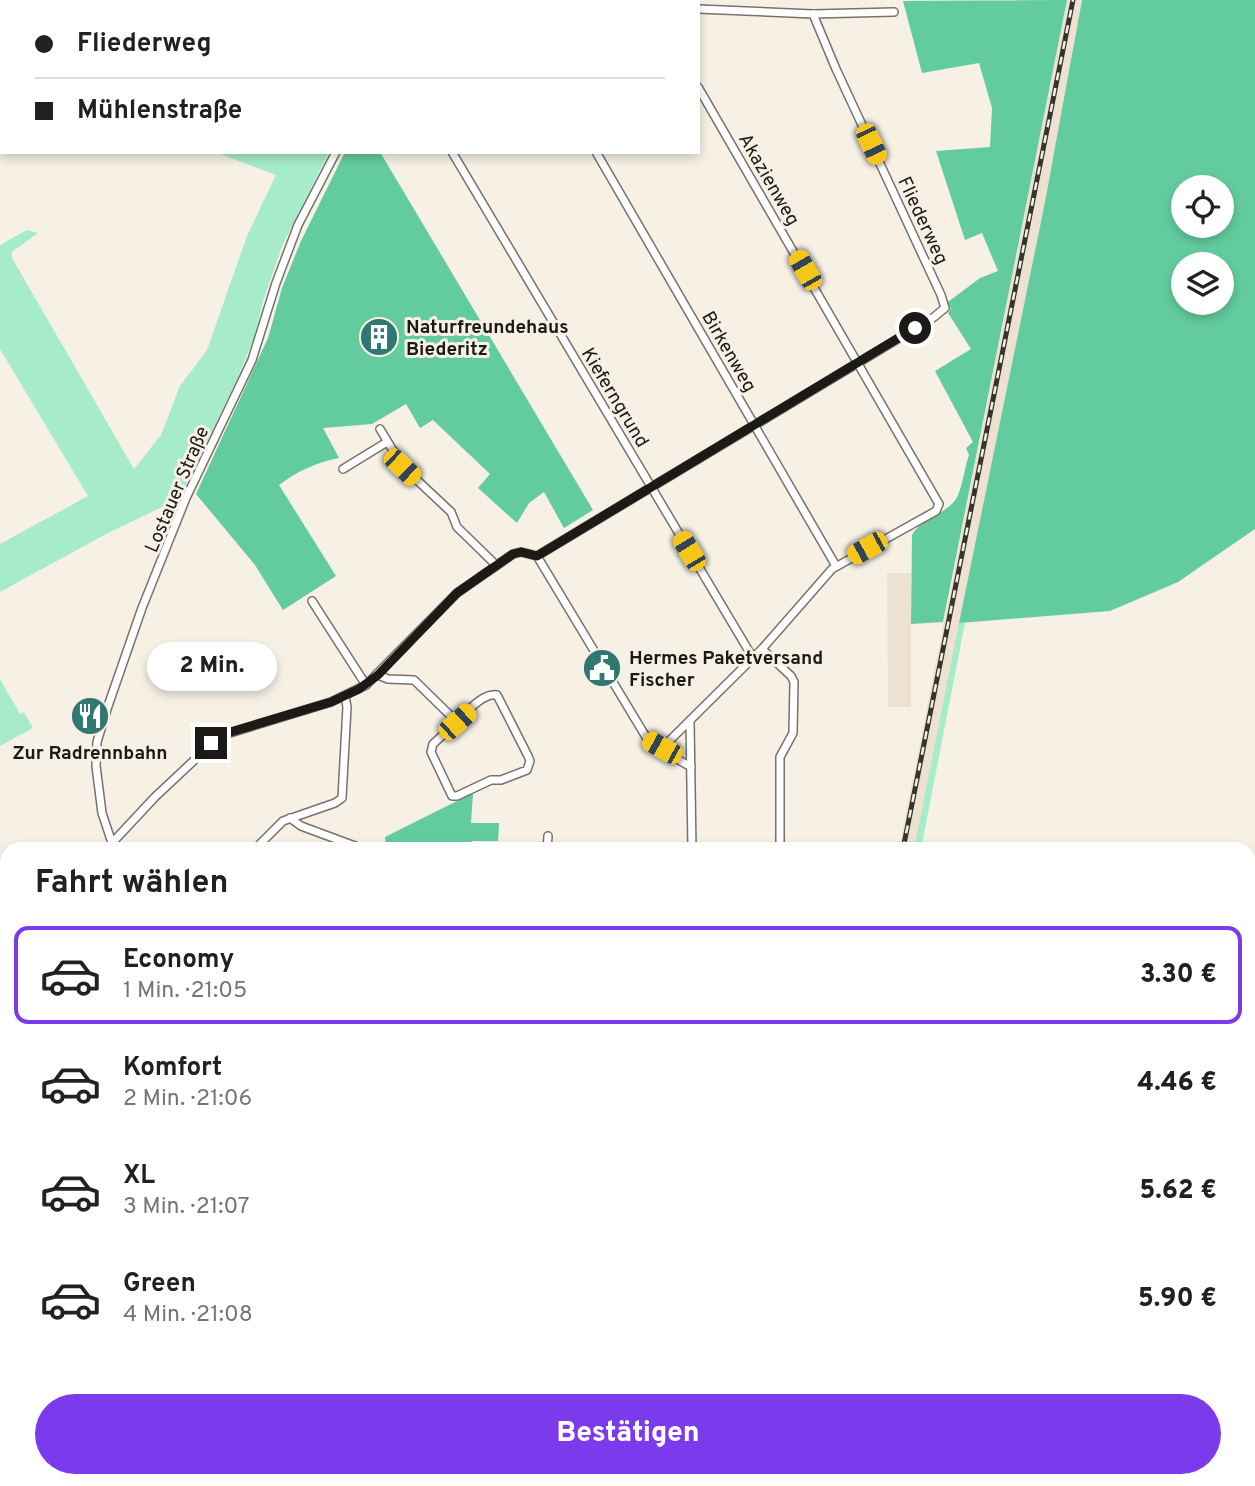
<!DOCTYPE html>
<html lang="de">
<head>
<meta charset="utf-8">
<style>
  body { margin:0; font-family:Overpass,sans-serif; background:#f6f6f6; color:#202124; height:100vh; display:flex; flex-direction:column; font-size:26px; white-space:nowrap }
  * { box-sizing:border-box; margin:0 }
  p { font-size:23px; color:#757577 }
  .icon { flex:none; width:38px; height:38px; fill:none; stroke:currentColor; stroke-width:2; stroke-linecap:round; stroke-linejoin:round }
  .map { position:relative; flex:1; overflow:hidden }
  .side { position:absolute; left:0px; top:842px; width:1256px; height:646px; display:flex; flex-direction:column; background:#fff; border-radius:21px 21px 0 0; box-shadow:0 4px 10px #0003 }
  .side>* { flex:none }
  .banner { position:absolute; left:0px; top:0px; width:700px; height:154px; box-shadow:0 4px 10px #0003; display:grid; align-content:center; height:154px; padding:0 35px; background:#fff }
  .tools { position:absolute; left:1171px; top:175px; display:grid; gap:14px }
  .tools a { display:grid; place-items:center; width:63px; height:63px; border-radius:50%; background:#fff; box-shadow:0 4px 10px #0003; font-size:35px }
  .end { position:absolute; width:32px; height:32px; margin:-16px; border:9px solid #1c1a16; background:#fff; box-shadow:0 0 0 4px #fff }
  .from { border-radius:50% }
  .bubble { position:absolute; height:49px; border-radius:24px; background:#fff; box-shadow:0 4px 10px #0003; font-size:23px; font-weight:800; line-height:49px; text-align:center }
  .car { position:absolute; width:21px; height:42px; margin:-21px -10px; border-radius:9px; box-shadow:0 0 5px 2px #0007; background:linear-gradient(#f5c518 24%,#345 0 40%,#f5c518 0 76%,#345 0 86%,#f5c518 0) }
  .banner b { display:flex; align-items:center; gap:24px; height:66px; font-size:26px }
  .banner b+b { border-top:2px solid #e0e0e0 }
  .banner i { width:18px; height:18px; background:#202124 }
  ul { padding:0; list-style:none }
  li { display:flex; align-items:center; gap:21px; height:98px; margin:0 14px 10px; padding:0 21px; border:4px solid transparent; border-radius:14px }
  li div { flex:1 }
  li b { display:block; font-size:26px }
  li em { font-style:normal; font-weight:800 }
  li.current { border-color:#7c3aed }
  li>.icon { width:63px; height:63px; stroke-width:1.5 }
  h2 { padding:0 35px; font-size:32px; line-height:84px }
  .cta { display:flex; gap:14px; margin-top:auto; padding:14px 35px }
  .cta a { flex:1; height:80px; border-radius:42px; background:#7c3aed; color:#fff; font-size:28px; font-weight:800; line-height:80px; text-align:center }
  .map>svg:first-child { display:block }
</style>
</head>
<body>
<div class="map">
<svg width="1255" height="1486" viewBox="0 0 1255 1486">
  <rect width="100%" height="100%" fill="#f6f0e5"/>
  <g fill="#ede2d1">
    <path d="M1067 0H1082L1045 202 914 849H899Z"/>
    <path d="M887 573H911V707H888Z"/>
  </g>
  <g fill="#a6ecca">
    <path d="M215 152H329L283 244 264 298 254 338 238 377 179 499 108 533 0 592V544L88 496 0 349V245L27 230 38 233 12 252V258L134 469 161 435 180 386 207 350 247 236 276 175Z"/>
    <path d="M959 623H965L921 849H914Z"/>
    <path d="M0 679 20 714 24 712 33 728 0 746Z"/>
    <path d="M0 969 7 976V1028L0 1023Z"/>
    <path d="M7 1338V1405L0 1394V1340Z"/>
  </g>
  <g fill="#62cc9e" fill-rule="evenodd">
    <path d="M1067 0 943 622 911 624 912 535C920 519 946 514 956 499 962 490 965 466 969 455L966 448 973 442 935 371 971 349 948 313 951 309 948 302 980 278 998 271 982 233 965 240 936 151 990 147 992 108 979 63 922 73 903 1Z"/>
    <path d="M1082 0H1255V529L1178 582 1110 611 959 623 1045 202ZM1222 187V226H1183V187ZM1183 264H1222V303H1183Z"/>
    <path d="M345 152H380L593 510 564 528 544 492 529 503 517 523 478 488 490 474 433 420 420 428 406 404 372 424 323 428 339 458C315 463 298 471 279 485L336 576 283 610 255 565 196 494 268 338 282 288 301 241Z"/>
    <path d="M473 793 471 823H499L498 841H472L469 849H386L385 837Z"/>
  </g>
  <path fill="#60aeed" stroke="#4c82ac" stroke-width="2" d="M0 1421 7 1429V1480L61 1481 66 1486H0Z"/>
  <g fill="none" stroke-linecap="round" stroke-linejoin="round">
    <g stroke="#787269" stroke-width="10">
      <g id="minor">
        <path d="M508 0 509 2"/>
        <path d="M607 0 617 2"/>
        <path d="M423 2 425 0"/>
        <path d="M698 9 813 14 894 12"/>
        <path d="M452 152 753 658"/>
        <path d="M596 152 836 566"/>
        <path d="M380 429 403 467 451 512 457 527 496 565"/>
        <path d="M343 469 387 442"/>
        <path d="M537 556 934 317 945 308 941 295 836 69 813 14"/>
        <path d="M537 556 646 737 665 752 691 767"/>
        <path d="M312 601 366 685"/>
        <path d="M762 649 791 676 794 682 793 733 780 757V849"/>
        <path d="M378 675 388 679 414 680 457 722C467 712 482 693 497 695L528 756 530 761 527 770 501 780H491L457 796H452L431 752 433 744 457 722"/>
        <path d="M690 722 692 849"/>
        <path d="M662 748 762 649 832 569 936 511 939 504 698 87"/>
        <path d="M290 818 301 826 363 849"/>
        <path d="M112 843 155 797 220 736 331 702 366 685 457 593 513 554 521 552 537 556"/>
        <path d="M114 849 102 813 96 766 97 742 108 706 142 608 186 498 252 360 276 283 298 225 336 152"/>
        <path d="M255 849 283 821 335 803 342 798 347 707 345 696"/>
        <path d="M366 849 374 848"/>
        <path d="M547 849 548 836"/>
        <path d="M151 1480 152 1486"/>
        <path d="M302 1480 303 1486"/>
        <path d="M474 1480 481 1486"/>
        <path d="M499 1480 500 1486"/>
        <path d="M698 1480V1486"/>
        <path d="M611 1486V1480"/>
      </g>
    </g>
    <use href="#minor" stroke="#fff" stroke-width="7"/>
    <g stroke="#36342f" stroke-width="5">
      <g id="rail">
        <path d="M903 849 1073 0"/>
        <path d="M780 1486 781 1480"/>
      </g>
    </g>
    <use href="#rail" stroke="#f6f0e5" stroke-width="2.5" stroke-dasharray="8" stroke-linecap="butt"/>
  </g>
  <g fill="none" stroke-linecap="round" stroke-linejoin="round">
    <path stroke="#1c1a16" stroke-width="9" d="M211 743 224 734 331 702 359 689 378 675 457 593 513 554 521 552 537 556 915 328"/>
  </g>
  <defs>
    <g id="building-disc" transform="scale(2.0125)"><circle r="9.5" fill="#307872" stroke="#f6f0e5"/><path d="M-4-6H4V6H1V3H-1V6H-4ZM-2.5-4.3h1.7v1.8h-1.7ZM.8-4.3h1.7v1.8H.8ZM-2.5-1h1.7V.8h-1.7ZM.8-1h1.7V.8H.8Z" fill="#fff"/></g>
    <g id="civic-disc" transform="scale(2.0125)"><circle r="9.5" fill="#307872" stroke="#f6f0e5"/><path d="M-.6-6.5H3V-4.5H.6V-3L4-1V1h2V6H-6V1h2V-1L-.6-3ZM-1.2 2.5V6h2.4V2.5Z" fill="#fff"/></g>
    <g id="restaurant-disc" transform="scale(2.0125)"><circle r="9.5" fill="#307872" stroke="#f6f0e5"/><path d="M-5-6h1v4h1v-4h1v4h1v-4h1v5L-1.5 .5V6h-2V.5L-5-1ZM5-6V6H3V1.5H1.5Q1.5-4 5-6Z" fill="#fff"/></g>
  </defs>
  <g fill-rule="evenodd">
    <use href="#building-disc" x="379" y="337"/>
    <use href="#civic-disc" x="602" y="668"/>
    <use href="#restaurant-disc" x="90" y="716"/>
  </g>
  <g text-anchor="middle" stroke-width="6" stroke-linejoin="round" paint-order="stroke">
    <g font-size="19" fill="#1c1a16" stroke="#f6f0e5">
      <text transform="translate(770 179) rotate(60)" y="7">Akazienweg</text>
      <text transform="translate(924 220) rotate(65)" y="7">Fliederweg</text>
      <text transform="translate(730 351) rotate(60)" y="7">Birkenweg</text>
      <text transform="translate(616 397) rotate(59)" y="7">Kieferngrund</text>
      <text transform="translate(176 489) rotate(-67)" y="7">Lostauer Straße</text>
    </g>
    <g font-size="19" font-weight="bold" fill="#1c1a16" stroke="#f6f0e5" text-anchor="start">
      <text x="406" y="333">Naturfreundehaus<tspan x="406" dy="22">Biederitz</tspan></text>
      <text x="629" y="664">Hermes Paketversand<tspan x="629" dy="22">Fischer</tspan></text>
      <text x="90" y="759" text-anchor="middle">Zur Radrennbahn</text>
    </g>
  </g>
</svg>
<div class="tools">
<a><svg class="icon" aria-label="locate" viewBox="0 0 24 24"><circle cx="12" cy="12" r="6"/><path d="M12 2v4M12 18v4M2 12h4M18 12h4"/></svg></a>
<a><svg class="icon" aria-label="layers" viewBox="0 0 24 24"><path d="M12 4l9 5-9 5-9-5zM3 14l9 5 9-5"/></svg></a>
</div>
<i class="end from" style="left:915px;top:328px"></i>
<i class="end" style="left:211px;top:743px"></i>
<div class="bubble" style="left:147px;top:642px;width:130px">2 Min.</div>
<i class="car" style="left:871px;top:144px;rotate:155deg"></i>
<i class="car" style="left:805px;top:270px;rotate:330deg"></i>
<i class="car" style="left:402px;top:467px;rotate:134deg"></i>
<i class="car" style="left:867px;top:548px;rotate:241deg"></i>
<i class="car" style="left:689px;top:551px;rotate:329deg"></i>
<i class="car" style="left:457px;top:722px;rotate:48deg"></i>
<i class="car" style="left:662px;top:748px;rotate:299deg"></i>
<div class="banner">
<b><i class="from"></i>Fliederweg</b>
<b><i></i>Mühlenstraße</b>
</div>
<section class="side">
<h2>Fahrt wählen</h2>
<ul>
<li class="current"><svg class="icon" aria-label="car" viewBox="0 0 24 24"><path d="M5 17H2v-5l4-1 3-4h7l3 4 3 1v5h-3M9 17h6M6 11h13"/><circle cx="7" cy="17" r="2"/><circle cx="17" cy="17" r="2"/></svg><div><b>Economy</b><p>1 Min. · 21:05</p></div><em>3.30 €</em></li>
<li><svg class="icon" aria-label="car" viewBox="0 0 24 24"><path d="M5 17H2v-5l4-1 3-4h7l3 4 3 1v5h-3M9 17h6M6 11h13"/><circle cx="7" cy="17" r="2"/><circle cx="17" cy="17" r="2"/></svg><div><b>Komfort</b><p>2 Min. · 21:06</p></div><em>4.46 €</em></li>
<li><svg class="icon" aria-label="car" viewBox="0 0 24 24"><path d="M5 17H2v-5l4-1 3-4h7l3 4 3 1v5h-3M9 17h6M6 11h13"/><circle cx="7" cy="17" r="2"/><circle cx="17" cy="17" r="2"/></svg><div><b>XL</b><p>3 Min. · 21:07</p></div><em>5.62 €</em></li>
<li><svg class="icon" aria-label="car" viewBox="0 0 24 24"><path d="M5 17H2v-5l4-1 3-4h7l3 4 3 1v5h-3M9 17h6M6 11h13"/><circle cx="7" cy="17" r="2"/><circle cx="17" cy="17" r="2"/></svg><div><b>Green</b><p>4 Min. · 21:08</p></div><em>5.90 €</em></li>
</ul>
<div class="cta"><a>Bestätigen</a></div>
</section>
</div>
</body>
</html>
